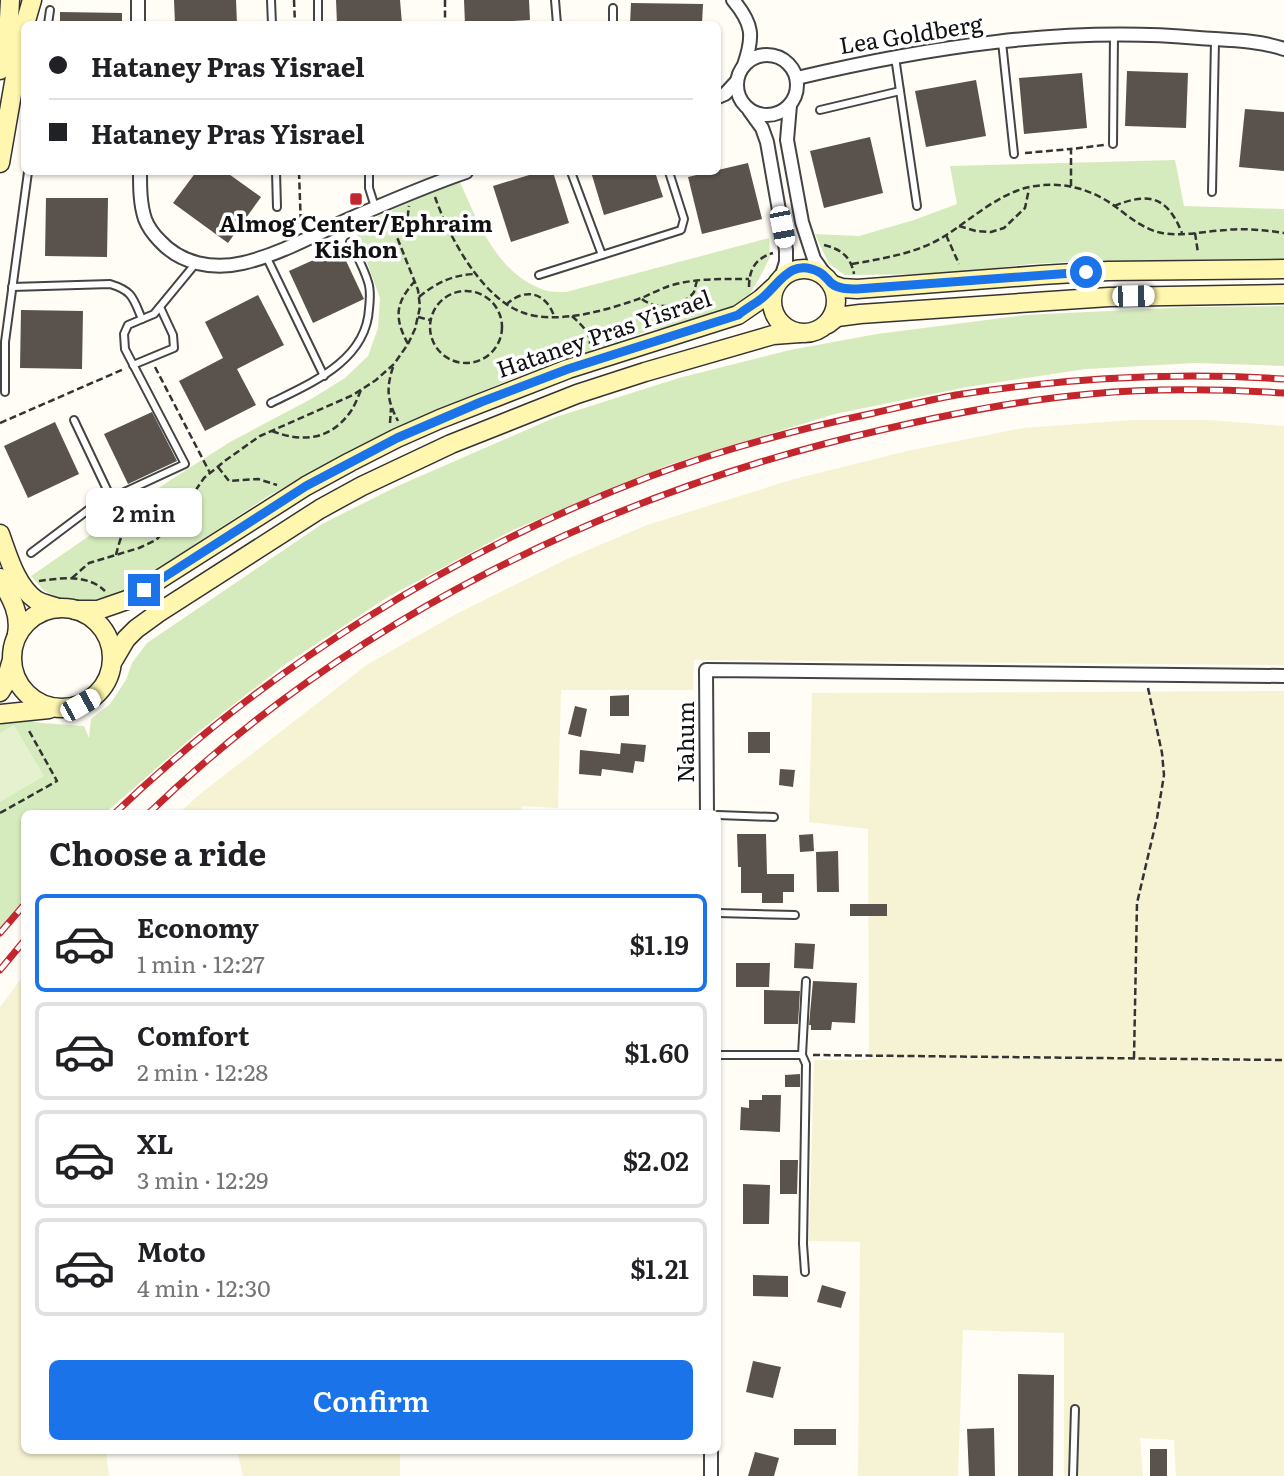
<!DOCTYPE html>
<html lang="en">
<head>
<meta charset="utf-8">
<style>
  body { margin:0; font-family:Literata,serif; background:#f6f6f6; color:#202124; height:100vh; display:flex; flex-direction:column; font-size:26px; white-space:nowrap }
  * { box-sizing:border-box; margin:0 }
  p { font-size:23px; color:#757577 }
  .icon { flex:none; width:38px; height:38px; fill:none; stroke:currentColor; stroke-width:2; stroke-linecap:round; stroke-linejoin:round }
  .map { position:relative; flex:1; overflow:hidden }
  .drawer { position:absolute; left:21px; top:810px; width:700px; height:644px; display:flex; flex-direction:column; background:#fff; border-radius:10px; box-shadow:0 2px 5px #0004 }
  .drawer>* { flex:none }
  .hud { position:absolute; left:21px; top:21px; width:700px; height:154px; border-radius:10px; box-shadow:0 2px 5px #0004; display:grid; align-content:center; height:154px; padding:0 28px; background:#fff }
  .end { position:absolute; width:32px; height:32px; margin:-16px; border:9px solid #1a73e8; background:#fff; box-shadow:0 0 0 4px #fff }
  .from { border-radius:50% }
  .bubble { position:absolute; height:49px; border-radius:10px; background:#fff; box-shadow:0 2px 5px #0004; font-size:23px; font-weight:600; line-height:49px; text-align:center }
  .car { position:absolute; width:21px; height:42px; margin:-21px -10px; border-radius:9px; box-shadow:0 0 5px 2px #0007; background:linear-gradient(#fff 24%,#345 0 40%,#fff 0 76%,#345 0 86%,#fff 0) }
  .hud b { display:flex; align-items:center; gap:24px; height:66px; font-size:26px }
  .hud b+b { border-top:2px solid #e0e0e0 }
  .hud i { width:18px; height:18px; background:#202124 }
  ul { padding:0; list-style:none }
  li { display:flex; align-items:center; gap:21px; height:98px; margin:0 14px 10px; padding:0 14px; border:4px solid #e0e0e0; border-radius:10px }
  li div { flex:1 }
  li b { display:block; font-size:26px }
  li em { font-style:normal; font-weight:600 }
  li.active { border-color:#1a73e8 }
  li>.icon { width:63px; height:63px; stroke-width:1.5 }
  h2 { padding:0 28px; font-size:32px; line-height:84px }
  .button { display:flex; gap:14px; margin-top:auto; padding:14px 28px }
  .button a { flex:1; height:80px; border-radius:10px; background:#1a73e8; color:#fff; font-size:28px; font-weight:600; line-height:80px; text-align:center }
  .map>svg:first-child { display:block }
</style>
</head>
<body>
<div class="map">
<svg width="1284" height="1476" viewBox="0 0 1284 1476">
  <rect width="100%" height="100%" fill="#fffdf5"/>
  <g fill="#f6f3d4">
    <path d="M1132 420H1210L1284 426V665L694 660 693 690H561L558 808 522 806 521 814H178L200 794 368 664 458 613 569 558 647 525 794 479 907 451 1023 428Z"/>
    <path d="M1284 691V1476H1176L1174 1440 1140 1438 1143 1476H1064V1333L963 1330 958 1476H858L860 1242 809 1241 814 1060H869L868 829 809 822 812 693Z"/>
    <path d="M24 975V1451H106L109 1476H0V1007Z"/>
    <path d="M237 1451H400V1476H243Z"/>
  </g>
  <g fill="#d5ebbd">
    <path d="M1175 160 1184 206 1284 209V261H1089L1029 264 949 274 845 275 829 264 815 234 859 236 914 220 957 204 950 166Z"/>
    <path d="M459 180C478 222 496 273 544 290 550 292 558 292 566 292L769 238 770 257 760 277 748 297 736 307 717 316 648 331 516 377 418 418 270 495 121 593C97 600 70 606 47 592 41 589 36 581 31 576L169 481 230 442 311 399 345 378 368 356 378 328 380 298 354 227Z"/>
    <path d="M1284 306V366L1195 363 1086 369 967 387 835 414 671 464 513 530 388 597 287 663 197 733 104 814H24V900L0 927V725L19 719 42 723 84 726 89 738 91 719 110 704 126 680 132 663 147 643 322 524 400 485 556 417 679 378 790 350 877 334 1025 315 1190 307Z"/>
  </g>
  <path fill="#e6f2cf" d="M14 725 44 776 0 802V733Z"/>
  <g fill="#5a524d">
    <path d="M174 0H236L237 24H175Z"/>
    <path d="M336 0H400L402 24H337Z"/>
    <path d="M464 0H529L530 20 465 24Z"/>
    <path d="M631 3 703 4 702 24H630Z"/>
    <path d="M60 12 122 13V24H60Z"/>
    <path d="M1127 71 1188 73 1186 128 1125 126Z"/>
    <path d="M1082 73 1087 128 1024 134 1019 78Z"/>
    <path d="M976 80 986 136 926 147 915 91Z"/>
    <path d="M1245 109 1284 112V171L1239 167Z"/>
    <path d="M870 137 883 193 824 208 810 151Z"/>
    <path d="M748 163 762 219 702 234 688 177Z"/>
    <path d="M196 172H226L261 197 228 243 173 203Z"/>
    <path d="M539 172H553L569 223 511 242 493 186Z"/>
    <path d="M591 172H655L663 197 604 215Z"/>
    <path d="M46 198H108L107 257 45 256Z"/>
    <path d="M340 248 364 299 313 323 289 271Z"/>
    <path d="M258 295 284 345 237 369 256 405 205 431 179 381 223 358 205 322Z"/>
    <path d="M21 310 83 311 82 369 20 368Z"/>
    <path d="M152 412 177 461 128 484 104 434Z"/>
    <path d="M55 422 79 474 28 498 4 446Z"/>
    <path d="M629 695V716H610V696Z"/>
    <path d="M575 706 587 709 581 737 568 734Z"/>
    <rect x="748" y="732" width="22" height="21"/>
    <path d="M621 743 646 745 644 762 635 761 633 773 602 769 601 776 579 774 580 750 620 754Z"/>
    <path d="M780 769 795 770 793 787 779 785Z"/>
    <path d="M737 834H766L767 874H794V892H783V903H762V893H741V867H738Z"/>
    <path d="M813 834 814 851 800 852 799 835Z"/>
    <path d="M838 851 839 892H817L816 852Z"/>
    <rect x="850" y="904" width="37" height="12"/>
    <path d="M795 943 815 944 813 969 794 968Z"/>
    <path d="M736 963H770L769 987H736Z"/>
    <path d="M813 981 857 983 855 1023 832 1022 831 1030H811V1025H809Z"/>
    <path d="M764 990 800 991 798 1024H764Z"/>
    <path d="M800 1074V1087H785V1075Z"/>
    <path d="M762 1095H781L780 1132 740 1130 741 1107 749 1108V1100H762Z"/>
    <path d="M780 1160H798L797 1194H780Z"/>
    <path d="M743 1184 770 1185 769 1224H743Z"/>
    <path d="M753 1275 788 1276V1297L753 1296Z"/>
    <path d="M822 1285 846 1292 841 1308 817 1302Z"/>
    <path d="M753 1361 781 1367 773 1398 746 1392Z"/>
    <path d="M1018 1374 1054 1375 1053 1476H1018Z"/>
    <path d="M994 1428 995 1476H969L967 1429Z"/>
    <rect x="794" y="1429" width="42" height="16"/>
    <rect x="1150" y="1449" width="17" height="27"/>
    <path d="M755 1452 779 1458 774 1476H748Z"/>
  </g>
  <g fill="none" stroke-linecap="round" stroke-linejoin="round">
    <g stroke="#444" stroke-width="10">
      <g id="lane">
        <path d="M271 0 272 24"/>
        <path d="M318 0V24"/>
        <path d="M555 0 557 24"/>
        <path d="M613 8V24"/>
        <path d="M48 24 50 10"/>
        <path d="M1002 42 1014 154"/>
        <path d="M895 57 917 206"/>
        <path d="M820 110 900 91"/>
        <path d="M1113 144 1114 34"/>
        <path d="M276 172 277 207"/>
        <path d="M369 172V188L375 207"/>
        <path d="M571 172 602 255"/>
        <path d="M1212 192 1215 40"/>
        <path d="M266 256 324 376"/>
        <path d="M539 275 681 230 684 219 669 172"/>
        <path d="M12 287 110 284C133 291 133 298 142 319"/>
        <path d="M133 365 174 348 173 335 160 307"/>
        <path d="M5 392V342L28 172"/>
        <path d="M271 403C311 383 366 361 369 309 370 300 371 290 368 282 364 268 356 254 350 242"/>
        <path d="M74 420 111 498"/>
        <path d="M31 553 92 507 185 464 125 349 124 334 128 325 154 314 196 263"/>
        <path d="M718 815 774 817"/>
        <path d="M718 913 795 915"/>
        <path d="M718 1055H802L806 981"/>
        <path d="M802 1055 806 1064 803 1244 805 1272"/>
        <path d="M1073 1476 1075 1409"/>
      </g>
    </g>
    <g stroke="#444" stroke-width="16">
      <g id="street">
        <path d="M138 0V24"/>
        <path d="M733 0C753 24 754 36 744 65"/>
        <circle cx="767" cy="85" r="30"/>
        <path d="M797 78C928 47 1064 26 1199 38 1227 40 1258 40 1284 49"/>
        <path d="M718 97 725 94 737 81"/>
        <path d="M790 105 787 140 802 222 814 259 826 276"/>
        <path d="M749 110 762 128 767 142 786 250V262L781 278"/>
        <path d="M140 172C140 187 140 204 145 219 148 227 154 235 160 241 181 264 213 270 243 263 278 255 314 235 347 220 386 203 425 186 466 172"/>
        <path d="M707 814 706 670 1284 676"/>
        <path d="M711 1476V1451"/>
      </g>
    </g>
    <g stroke="#333" stroke-width="21">
      <g id="secondary">
        <path d="M25 24 32 0"/>
        <path d="M0 70 9 19 10 0"/>
        <path d="M0 163 24 25"/>
        <circle cx="804" cy="301" r="32"/>
        <path d="M833 285 842 288 857 289 1041 275 1108 271 1284 269"/>
        <path d="M828 324 837 317 860 314 1109 297 1284 294"/>
        <path d="M0 534C8 556 16 586 36 600 42 604 51 605 58 608"/>
        <path d="M0 578C10 596 21 613 17 634"/>
        <circle cx="62" cy="658" r="50"/>
        <path d="M75 610H98L127 600 306 486 350 462 397 438 440 419 568 369 738 315 761 299 774 287"/>
        <path d="M113 661 126 639 136 629 158 613 320 509 362 486 451 444 577 394 645 372 773 335 800 333"/>
        <path d="M0 692 5 684 11 663"/>
        <path d="M0 714 49 709"/>
      </g>
    </g>
    <g stroke="#333" stroke-width="2.5" stroke-dasharray="7 3.5" stroke-linecap="butt">
      <path d="M294 0 295 24"/>
      <path d="M445 0V24"/>
      <path d="M1025 153 1071 149"/>
      <path d="M299 172 301 228"/>
      <path d="M1071 186V149L1104 145"/>
      <path d="M435 197C449 237 482 299 524 313 537 318 557 318 572 316 593 314 625 304 644 297 652 293 661 289 669 286 695 278 722 279 749 279"/>
      <path d="M1114 206C1149 192 1167 196 1182 233"/>
      <path d="M959 226 976 231 991 232 1004 228 1025 208 1029 189"/>
      <path d="M395 233 407 222 409 206"/>
      <path d="M1195 233 1198 253"/>
      <path d="M946 235 959 264"/>
      <path d="M824 245C841 249 851 257 854 274"/>
      <path d="M852 264C886 258 919 253 948 234 972 218 997 196 1025 188 1058 180 1089 187 1116 207 1129 217 1145 230 1162 233 1182 237 1205 231 1226 230 1245 228 1264 230 1284 233"/>
      <path d="M749 287C749 269 756 258 773 253"/>
      <circle cx="466" cy="327" r="36"/>
      <path d="M419 297C436 283 452 275 475 274"/>
      <path d="M642 299C655 310 683 308 694 292 695 289 696 283 697 281"/>
      <path d="M506 305C524 287 546 292 554 316"/>
      <path d="M572 316C581 325 590 331 590 344"/>
      <path d="M418 317 430 320"/>
      <path d="M590 336C604 329 618 322 632 332"/>
      <path d="M408 344C394 318 395 303 415 281"/>
      <path d="M155 367 210 473"/>
      <path d="M393 367C386 389 387 400 398 421"/>
      <path d="M0 423 124 369"/>
      <path d="M390 423 391 408"/>
      <path d="M272 431C303 443 331 440 351 411 355 405 358 397 361 390"/>
      <path d="M218 467 229 481 258 479 277 485"/>
      <path d="M116 555C126 513 138 507 181 511"/>
      <path d="M72 578 89 563 139 548 156 540 174 522 204 478 226 460 260 436 353 395 376 380 394 364 408 344 415 329 420 307 418 290 389 217"/>
      <path d="M39 581C61 578 88 574 105 591"/>
      <path d="M0 813 57 781 28 729"/>
      <path d="M813 1055 1284 1060"/>
      <path d="M1134 1058 1137 903 1157 818 1164 775 1162 753 1148 688"/>
    </g>
    <use href="#lane" stroke="#fff" stroke-width="6"/>
    <use href="#street" stroke="#fff" stroke-width="12"/>
    <use href="#secondary" stroke="#fff6b0" stroke-width="18"/>
    <g stroke="#c4262e" stroke-width="7">
      <g id="rail">
        <path d="M114 814C268 667 452 552 651 476 724 449 798 429 874 413 901 407 929 400 956 395 1064 378 1175 372 1284 379"/>
        <path d="M148 814C350 619 610 492 881 430 950 414 1019 400 1090 394 1155 388 1220 389 1284 393"/>
        <path d="M0 933 24 905"/>
        <path d="M0 970 24 941"/>
      </g>
    </g>
    <use href="#rail" stroke="#fff" stroke-width="4.5" stroke-dasharray="13" stroke-linecap="butt"/>
  </g>
  <g fill="none" stroke-linecap="round" stroke-linejoin="round">
    <path stroke="#1a73e8" stroke-width="9" d="M144 590 306 486 397 438 481 402 568 369 738 315C745 309 753 305 761 299 779 285 790 257 819 272 825 275 827 279 831 283 838 289 848 289 857 289L1086 272"/>
  </g>
  <rect fill="#c4262e" stroke="#fff" stroke-width="2.5" x="349" y="192" width="14" height="14" rx="3.5"/>
  <g text-anchor="middle" stroke-width="7" stroke-linejoin="round" paint-order="stroke">
    <g font-size="23" fill="#111" stroke="#fff">
      <text transform="translate(911 35) rotate(-9)" y="8">Lea Goldberg</text>
      <text transform="translate(604 334) rotate(-19)" y="8">Hataney Pras Yisrael</text>
      <text transform="translate(686 742) rotate(-90)" y="8">Nahum</text>
    </g>
    <g font-size="23" font-weight="bold" fill="#111" stroke="#fff">
      <text x="356" y="232">Almog Center/Ephraim<tspan x="356" dy="26">Kishon</tspan></text>
    </g>
  </g>
</svg>
<i class="end from" style="left:1086px;top:272px"></i>
<i class="end" style="left:144px;top:590px"></i>
<div class="bubble" style="left:86px;top:488px;width:116px">2 min</div>
<i class="car" style="left:782px;top:227px;rotate:169deg"></i>
<i class="car" style="left:1133px;top:296px;rotate:89deg"></i>
<i class="car" style="left:80px;top:705px;rotate:61deg"></i>
<div class="hud">
<b><i class="from"></i>Hataney Pras Yisrael</b>
<b><i></i>Hataney Pras Yisrael</b>
</div>
<section class="drawer">
<h2>Choose a ride</h2>
<ul>
<li class="active"><svg class="icon" aria-label="car" viewBox="0 0 24 24"><path d="M5 17H2v-5l4-1 3-4h7l3 4 3 1v5h-3M9 17h6M6 11h13"/><circle cx="7" cy="17" r="2"/><circle cx="17" cy="17" r="2"/></svg><div><b>Economy</b><p>1 min · 12:27</p></div><em>$1.19</em></li>
<li><svg class="icon" aria-label="car" viewBox="0 0 24 24"><path d="M5 17H2v-5l4-1 3-4h7l3 4 3 1v5h-3M9 17h6M6 11h13"/><circle cx="7" cy="17" r="2"/><circle cx="17" cy="17" r="2"/></svg><div><b>Comfort</b><p>2 min · 12:28</p></div><em>$1.60</em></li>
<li><svg class="icon" aria-label="car" viewBox="0 0 24 24"><path d="M5 17H2v-5l4-1 3-4h7l3 4 3 1v5h-3M9 17h6M6 11h13"/><circle cx="7" cy="17" r="2"/><circle cx="17" cy="17" r="2"/></svg><div><b>XL</b><p>3 min · 12:29</p></div><em>$2.02</em></li>
<li><svg class="icon" aria-label="car" viewBox="0 0 24 24"><path d="M5 17H2v-5l4-1 3-4h7l3 4 3 1v5h-3M9 17h6M6 11h13"/><circle cx="7" cy="17" r="2"/><circle cx="17" cy="17" r="2"/></svg><div><b>Moto</b><p>4 min · 12:30</p></div><em>$1.21</em></li>
</ul>
<div class="button"><a>Confirm</a></div>
</section>
</div>
</body>
</html>
